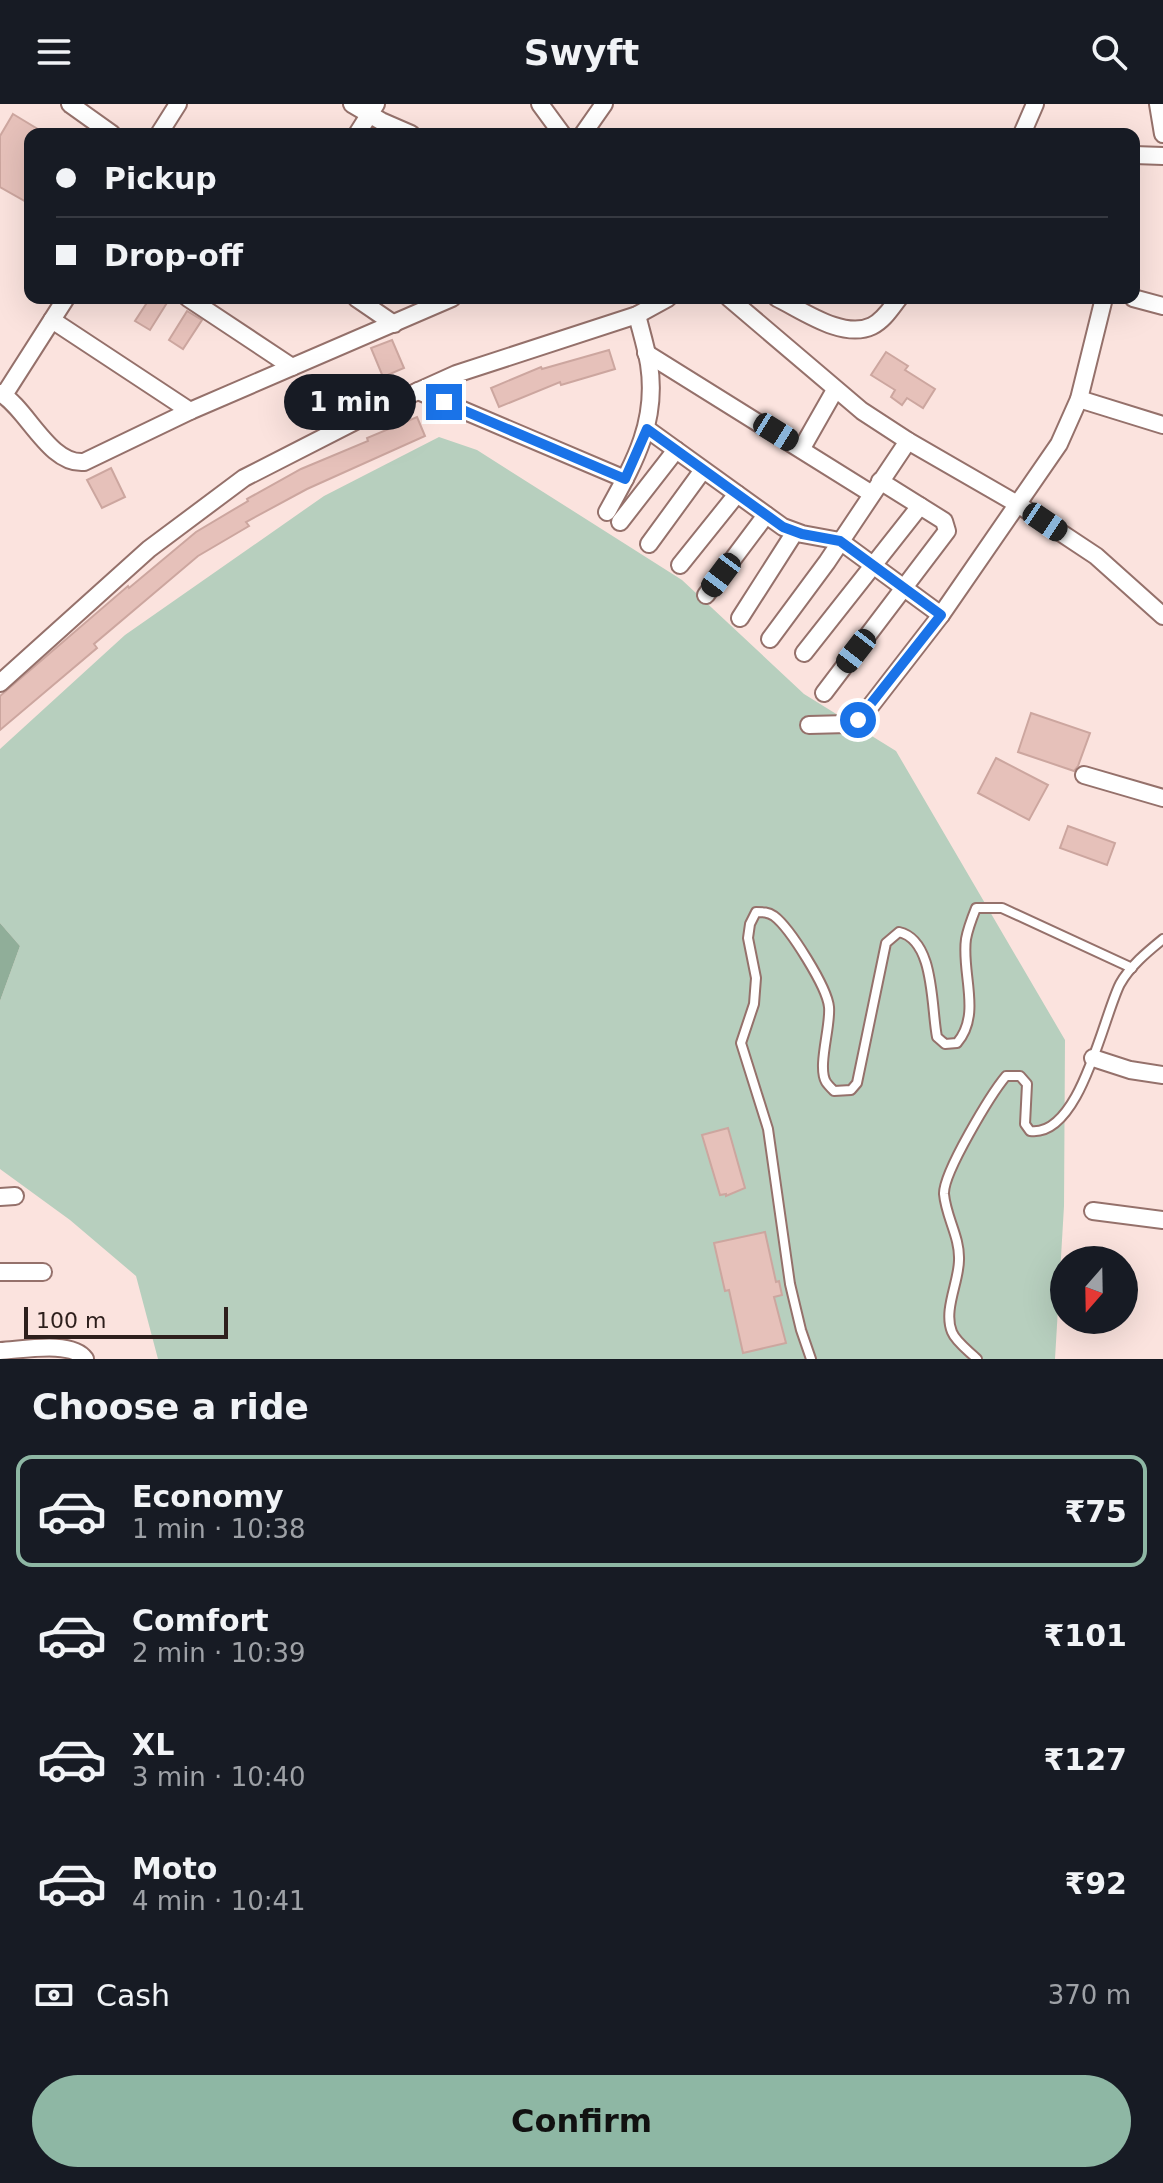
<!DOCTYPE html>
<html lang="en">
<head>
<meta charset="utf-8">
<style>
  body { margin:0; font-family:"DejaVu Sans",sans-serif; background:#20242c; color:#f1f3f6; height:100vh; display:flex; flex-direction:column; font-size:30px; white-space:nowrap }
  * { box-sizing:border-box; margin:0 }
  p { font-size:26px; color:#9ea1a6 }
  .icon { flex:none; width:44px; height:44px; fill:none; stroke:currentColor; stroke-width:2; stroke-linecap:round; stroke-linejoin:round }
  .map { position:relative; height:1255px; overflow:hidden }
  .panel { display:flex; flex-direction:column; background:#171b24; flex:1 }
  .panel>* { flex:none }
  .hud { position:absolute; left:24px; top:24px; width:1116px; height:176px; border-radius:16px; box-shadow:0 8px 32px #0002; display:grid; align-content:center; height:176px; padding:0 32px; background:#171b24 }
  .needle { width:52px; rotate:200deg }
  .controls { position:absolute; left:1050px; top:1142px; display:grid; gap:16px }
  .controls a { display:grid; place-items:center; width:88px; height:88px; border-radius:50%; background:#171b24; box-shadow:0 8px 32px #0002; font-size:40px }
  .scale { position:absolute; left:24px; bottom:20px; width:204px; box-sizing:border-box; padding-left:8px; border:4px solid #2d1f1c; border-top:0; font-size:22px; line-height:28px; white-space:nowrap; color:#2d1f1c; -webkit-text-stroke:6px #fbe3de; paint-order:stroke }
  .end { position:absolute; width:36px; height:36px; margin:-18px; border:10px solid #1a73e8; background:#fff; box-shadow:0 0 0 4px #fff }
  .from { border-radius:50% }
  .bubble { position:absolute; height:56px; border-radius:28px; background:#171b24; box-shadow:0 8px 32px #0002; font-size:26px; font-weight:700; line-height:56px; text-align:center }
  .car { position:absolute; width:24px; height:48px; margin:-24px -12px; border-radius:10px; box-shadow:0 0 6px 2px #0007; background:linear-gradient(#222 24%,#8ab4d8 0 40%,#222 0 76%,#8ab4d8 0 86%,#222 0) }
  .hud b { display:flex; align-items:center; gap:28px; height:76px; font-size:30px }
  .hud b+b { border-top:2px solid #363941 }
  .hud i { width:20px; height:20px; background:#f1f3f6 }
  ul { padding:0; list-style:none }
  li { display:flex; align-items:center; gap:24px; height:112px; margin:0 16px 12px; padding:0 16px; border:4px solid transparent; border-radius:16px }
  li div { flex:1 }
  li b { display:block; font-size:30px }
  li em { font-style:normal; font-weight:700 }
  li.selected { border-color:#8eb7a4 }
  li>.icon { width:72px; height:72px; stroke-width:1.5 }
  h2 { padding:0 32px; font-size:36px; line-height:96px }
  .pay { display:flex; align-items:center; gap:20px; height:88px; padding:0 32px; font-size:30px }
  .pay p { margin-inline-start:auto }
  .button { display:flex; gap:16px; margin-top:auto; padding:16px 32px }
  .button a { flex:1; height:92px; border-radius:48px; background:#8eb7a4; color:#111; font-size:32px; font-weight:700; line-height:92px; text-align:center }
  header { display:flex; justify-content:space-between; align-items:center; height:104px; padding:0 32px; background:#171b24; font-size:36px; font-weight:700 }
  .map>svg:first-child { display:block }
</style>
</head>
<body>
<header><svg class="icon" aria-label="menu" viewBox="0 0 24 24"><path d="M4 6h16M4 12h16M4 18h16"/></svg>Swyft<svg class="icon" aria-label="search" viewBox="0 0 24 24"><circle cx="10" cy="10" r="6"/><path d="M15 15l6 6"/></svg></header>
<div class="map">
<svg width="1163" height="1255" viewBox="0 0 1163 1255">
  <rect width="100%" height="100%" fill="#fbe3de"/>
  <path fill="#b7cfbe" d="M439 333 477 346 682 476 804 590 896 647 1065 936 1064 1102 1055 1255H158L136 1172 70 1116 0 1065V897L20 842 0 819V645L125 531 324 392Z"/>
  <path fill="#90ae99" d="M0 819 20 842 0 897Z"/>
  <g fill="#e6c1ba" stroke="#cca69f" stroke-width="2">
    <path d="M13 10 46 30H30V100L0 83V32Z"/>
    <path d="M150 194H170L150 226 135 217Z"/>
    <path d="M187 207 202 216 183 245 169 236Z"/>
    <path d="M392 236 404 264 383 273 371 244Z"/>
    <path d="M609 246 615 265 561 281 560 278 499 303 491 284 541 263 542 265Z"/>
    <path d="M886 248 908 262 905 266 935 285 923 304 907 294 902 301 891 293 895 286 871 271Z"/>
    <path d="M417 313 425 332 307 385 246 418 249 422 198 452 94 540 97 544 0 626V592L128 482 129 484 196 428 248 397 247 395 301 365 368 337 367 334Z"/>
    <path d="M111 364 125 393 102 404 87 376Z"/>
    <path d="M1031 609 1090 629 1078 662 1074 667 1018 648Z"/>
    <path d="M996 654 1048 681 1029 716 978 689Z"/>
    <path d="M1068 722 1115 739 1107 761 1060 744Z"/>
    <path d="M728 1024 745 1084 726 1092V1090L720 1091 702 1031Z"/>
    <path d="M765 1128 776 1178 779 1177 782 1191 774 1193 786 1239 743 1249 729 1186 725 1187 714 1139Z"/>
  </g>
  <g fill="none" stroke-linecap="round" stroke-linejoin="round">
    <g stroke="#95716b" stroke-width="12">
      <g id="lane">
        <path d="M811 1255 801 1226 790 1180 768 1025 741 939 754 900 756 874 748 834 750 820 756 808C763 808 768 808 774 812 790 824 827 883 829 903 831 922 817 963 826 978 828 981 831 984 834 987L851 986 857 979 886 839 899 828C935 836 931 903 937 933L945 940 957 939C982 910 961 869 966 835 968 824 972 814 976 804H1002L1132 864"/>
        <path d="M977 1255C969 1247 956 1238 952 1228 943 1206 959 1178 959 1156 960 1133 946 1113 944 1090 943 1069 991 990 1006 972H1020L1027 980 1025 1020 1030 1027C1080 1034 1103 913 1120 880 1130 862 1147 848 1163 835"/>
      </g>
    </g>
    <g stroke="#95716b" stroke-width="20">
      <g id="street">
        <path d="M70 0 112 30"/>
        <path d="M352 0 381 17 411 30"/>
        <path d="M540 0 562 30"/>
        <path d="M1158 0 1163 30"/>
        <path d="M159 30 178 0"/>
        <path d="M357 30 376 0"/>
        <path d="M583 30 604 0"/>
        <path d="M1022 30 1035 0"/>
        <path d="M1134 51 1163 52"/>
        <path d="M188 194 292 263"/>
        <path d="M356 194 394 220"/>
        <path d="M729 194 862 307 908 337 1019 401 1096 452 1163 512"/>
        <path d="M777 194C802 206 843 236 872 222 884 216 891 204 899 194"/>
        <path d="M1133 194 1163 202"/>
        <path d="M52 216 190 307"/>
        <path d="M646 249 872 390"/>
        <path d="M418 287 625 375"/>
        <path d="M0 289C27 304 49 361 84 358L190 307 452 194"/>
        <path d="M4 291 66 194"/>
        <path d="M1079 295 1163 321"/>
        <path d="M647 325 783 423 802 430 840 437 941 511"/>
        <path d="M802 344 835 286"/>
        <path d="M607 408C634 359 658 318 649 260 646 243 641 227 637 211"/>
        <path d="M620 418 676 346"/>
        <path d="M649 440 703 366"/>
        <path d="M680 461 737 390"/>
        <path d="M706 491 766 411"/>
        <path d="M740 514 795 428"/>
        <path d="M770 535 827 458 908 337"/>
        <path d="M804 549 920 402"/>
        <path d="M0 579 149 445 244 374 385 302 456 270 637 211 668 194"/>
        <path d="M824 589 947 427 944 417 880 377"/>
        <path d="M809 621 848 620 862 613 941 511 1059 340 1079 295 1104 194"/>
        <path d="M1084 671 1163 694"/>
        <path d="M1093 954 1130 966 1163 971"/>
        <path d="M0 1093 15 1092"/>
        <path d="M1093 1107 1163 1116"/>
        <path d="M0 1168H43"/>
        <path d="M0 1247C22 1246 72 1236 85 1255"/>
      </g>
    </g>
    <use href="#lane" stroke="#fff" stroke-width="8"/>
    <use href="#street" stroke="#fff" stroke-width="16"/>
  </g>
  <g fill="none" stroke-linecap="round" stroke-linejoin="round">
    <path stroke="#1a73e8" stroke-width="10" d="M444 298 625 375 647 325 783 423 802 430 840 437 941 511 858 616"/>
  </g>
</svg>
<div class="controls">
<a><svg class="needle" viewBox="-14 -14 28 28"><path d="M0-13l5 13h-10z" fill="#e53935"/><path d="M0 13l5-13h-10z" fill="#9ea1a6"/></svg></a>
</div>
<div class="scale">100 m</div>
<i class="end from" style="left:858px;top:616px"></i>
<i class="end" style="left:444px;top:298px"></i>
<div class="bubble" style="left:284px;top:270px;width:132px">1 min</div>
<i class="car" style="left:776px;top:328px;rotate:122deg"></i>
<i class="car" style="left:1045px;top:418px;rotate:124deg"></i>
<i class="car" style="left:721px;top:471px;rotate:217deg"></i>
<i class="car" style="left:856px;top:547px;rotate:218deg"></i>
<div class="hud">
<b><i class="from"></i>Pickup</b>
<b><i></i>Drop-off</b>
</div>
</div>
<section class="panel">
<h2>Choose a ride</h2>
<ul>
<li class="selected"><svg class="icon" aria-label="car" viewBox="0 0 24 24"><path d="M5 17H2v-5l4-1 3-4h7l3 4 3 1v5h-3M9 17h6M6 11h13"/><circle cx="7" cy="17" r="2"/><circle cx="17" cy="17" r="2"/></svg><div><b>Economy</b><p>1 min · 10:38</p></div><em>₹75</em></li>
<li><svg class="icon" aria-label="car" viewBox="0 0 24 24"><path d="M5 17H2v-5l4-1 3-4h7l3 4 3 1v5h-3M9 17h6M6 11h13"/><circle cx="7" cy="17" r="2"/><circle cx="17" cy="17" r="2"/></svg><div><b>Comfort</b><p>2 min · 10:39</p></div><em>₹101</em></li>
<li><svg class="icon" aria-label="car" viewBox="0 0 24 24"><path d="M5 17H2v-5l4-1 3-4h7l3 4 3 1v5h-3M9 17h6M6 11h13"/><circle cx="7" cy="17" r="2"/><circle cx="17" cy="17" r="2"/></svg><div><b>XL</b><p>3 min · 10:40</p></div><em>₹127</em></li>
<li><svg class="icon" aria-label="car" viewBox="0 0 24 24"><path d="M5 17H2v-5l4-1 3-4h7l3 4 3 1v5h-3M9 17h6M6 11h13"/><circle cx="7" cy="17" r="2"/><circle cx="17" cy="17" r="2"/></svg><div><b>Moto</b><p>4 min · 10:41</p></div><em>₹92</em></li>
</ul>
<div class="pay"><svg class="icon" aria-label="cash" viewBox="0 0 24 24"><path d="M3 7h18v10H3z"/><circle cx="12" cy="12" r="2"/></svg>Cash<p>370 m</p></div>
<div class="button"><a>Confirm</a></div>
</section>
</body>
</html>
